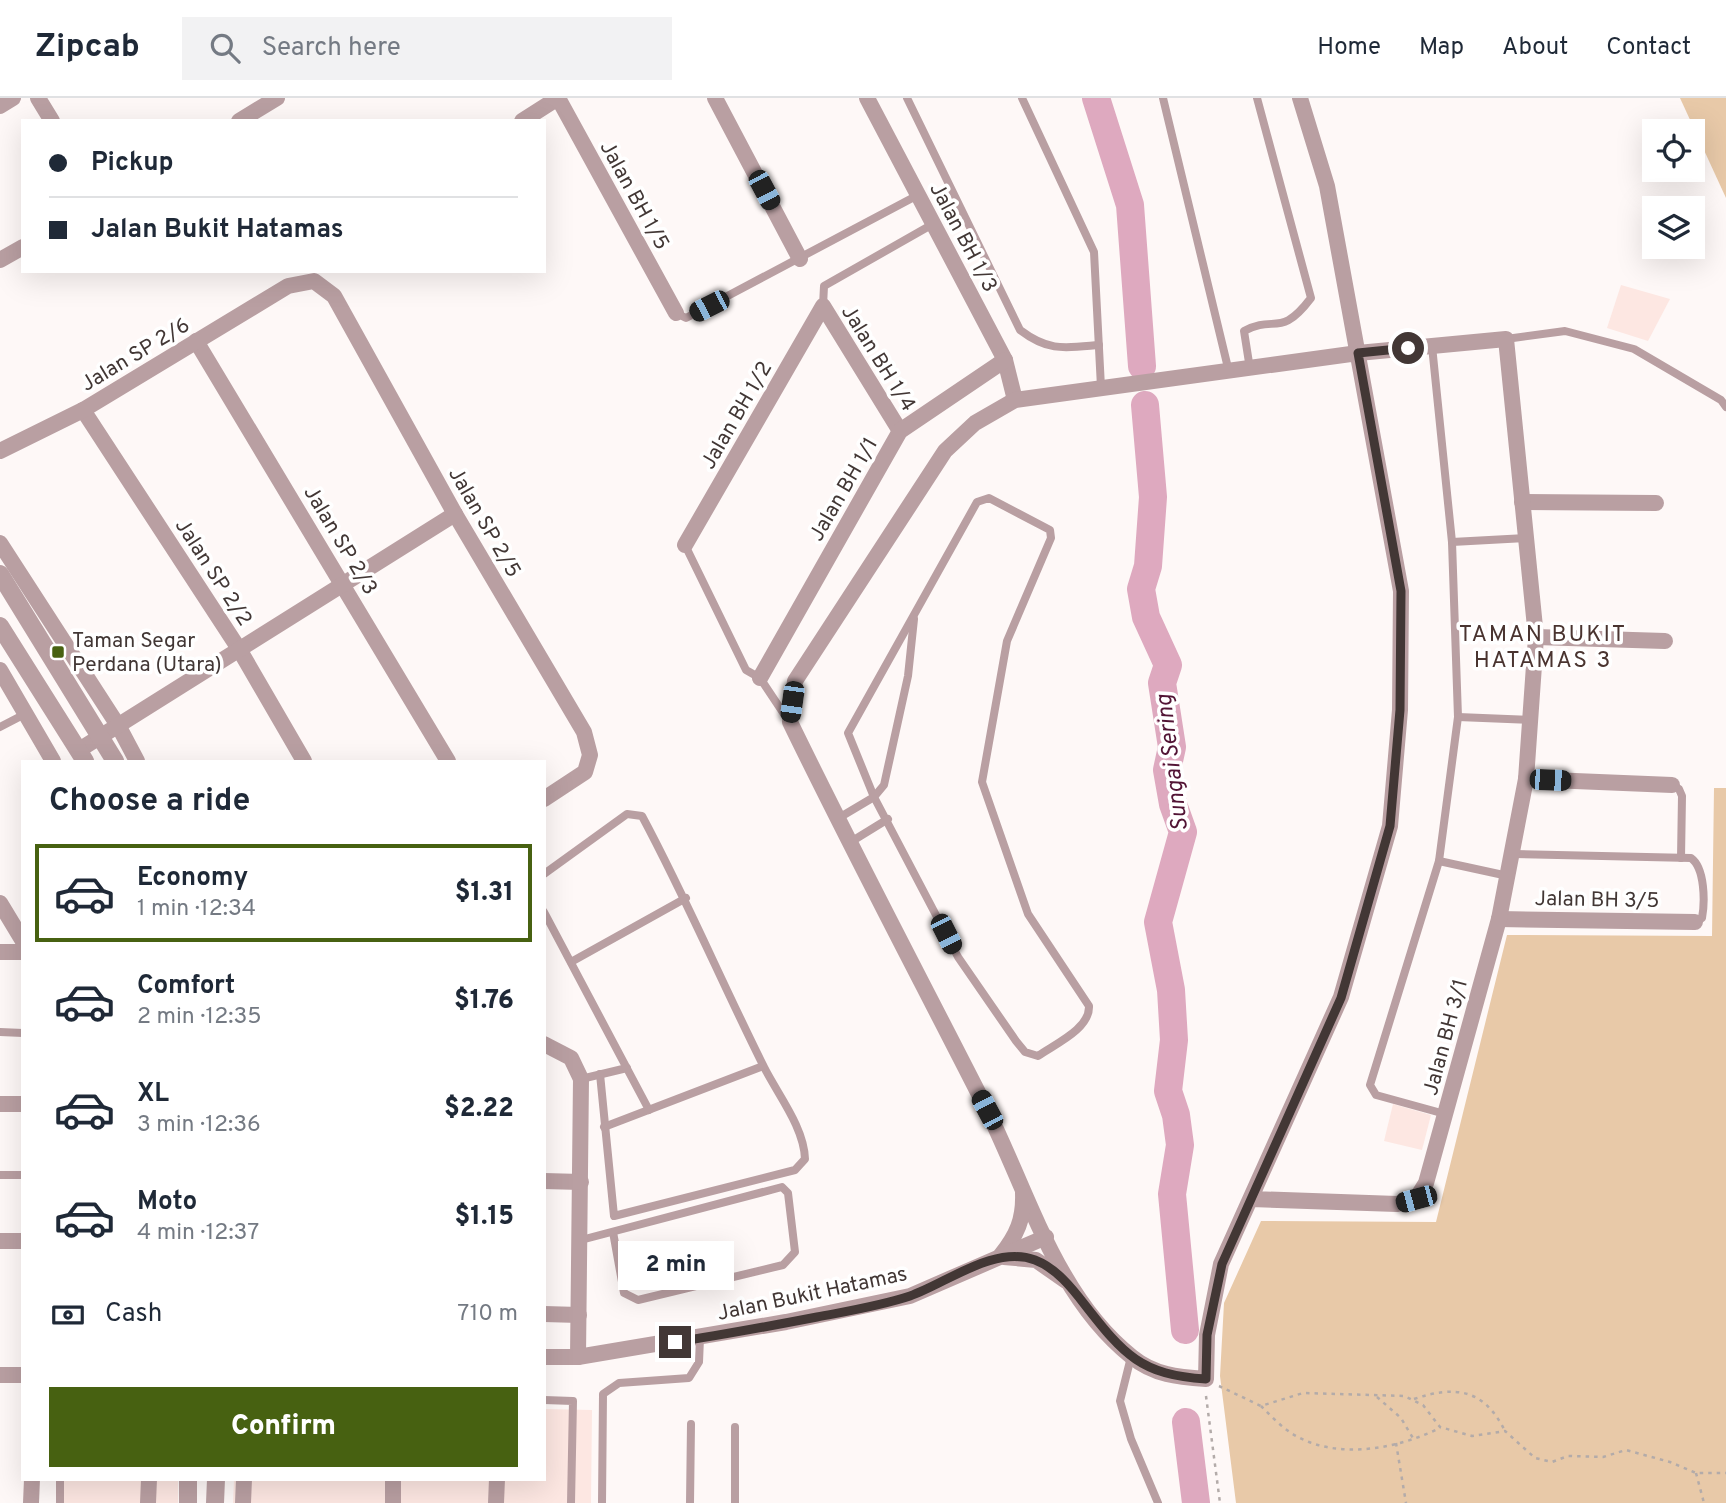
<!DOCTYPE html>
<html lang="en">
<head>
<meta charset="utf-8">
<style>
  body { margin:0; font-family:Overpass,sans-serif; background:#f2f2f3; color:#1f2937; height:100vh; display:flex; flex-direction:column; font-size:26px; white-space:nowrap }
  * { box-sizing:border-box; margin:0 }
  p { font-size:23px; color:#747a83 }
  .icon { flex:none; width:38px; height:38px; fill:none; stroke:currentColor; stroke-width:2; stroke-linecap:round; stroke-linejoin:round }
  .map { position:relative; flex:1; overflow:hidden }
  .details { position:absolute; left:21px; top:662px; width:525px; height:721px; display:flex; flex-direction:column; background:#fff; border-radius:0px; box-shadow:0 7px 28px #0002 }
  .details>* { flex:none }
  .hud { position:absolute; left:21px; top:21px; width:525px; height:154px; border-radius:0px; box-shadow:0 7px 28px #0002; display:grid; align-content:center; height:154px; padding:0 28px; background:#fff }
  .tools { position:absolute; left:1642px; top:21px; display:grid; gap:14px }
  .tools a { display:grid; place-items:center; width:63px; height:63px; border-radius:0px; background:#fff; box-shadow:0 7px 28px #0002; font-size:35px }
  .end { position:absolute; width:32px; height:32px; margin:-16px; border:9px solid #423735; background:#fff; box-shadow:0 0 0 4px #fff }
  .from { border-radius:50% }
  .bubble { position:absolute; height:49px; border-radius:0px; background:#fff; box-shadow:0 7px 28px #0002; font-size:23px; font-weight:800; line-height:49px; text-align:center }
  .car { position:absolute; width:21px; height:42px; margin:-21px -10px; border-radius:9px; box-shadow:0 0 5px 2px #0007; background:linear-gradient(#222 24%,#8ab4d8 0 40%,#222 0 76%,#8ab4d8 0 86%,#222 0) }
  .hud b { display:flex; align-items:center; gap:24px; height:66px; font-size:26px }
  .hud b+b { border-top:2px solid #e0e1e3 }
  .hud i { width:18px; height:18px; background:#1f2937 }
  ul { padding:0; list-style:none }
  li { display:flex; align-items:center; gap:21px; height:98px; margin:0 14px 10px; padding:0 14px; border:4px solid transparent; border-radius:0px }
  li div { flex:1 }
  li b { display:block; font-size:26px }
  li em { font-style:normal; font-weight:800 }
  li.selected { border-color:#476111 }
  li>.icon { width:63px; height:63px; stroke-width:1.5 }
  h2 { padding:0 28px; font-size:32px; line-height:84px }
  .pay { display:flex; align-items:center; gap:18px; height:77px; padding:0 28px; font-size:26px }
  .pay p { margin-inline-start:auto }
  .primary-button { display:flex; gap:14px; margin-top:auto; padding:14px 28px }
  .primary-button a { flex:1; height:80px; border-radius:0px; background:#476111; color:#fff; font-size:28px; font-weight:800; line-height:80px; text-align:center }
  header { display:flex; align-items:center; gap:42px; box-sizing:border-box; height:98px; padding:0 35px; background:#fff; border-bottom:2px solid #e0e1e3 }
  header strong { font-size:33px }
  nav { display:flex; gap:38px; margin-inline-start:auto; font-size:24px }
  .search { width:490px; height:63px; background:#f2f2f3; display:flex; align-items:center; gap:18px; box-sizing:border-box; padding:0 24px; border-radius:0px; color:#747a83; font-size:26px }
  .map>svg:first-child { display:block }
</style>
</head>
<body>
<header>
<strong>Zipcab</strong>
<div class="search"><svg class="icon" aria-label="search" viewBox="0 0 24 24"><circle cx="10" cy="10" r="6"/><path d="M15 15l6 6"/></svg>Search here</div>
<nav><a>Home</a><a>Map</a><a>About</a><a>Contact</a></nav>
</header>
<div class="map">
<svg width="1726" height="1405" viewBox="0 0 1726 1405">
  <rect width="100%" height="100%" fill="#fef8f7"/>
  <g fill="#fde7e2">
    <path d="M1621 187 1670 201 1648 243 1607 230Z"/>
    <path d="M1393 1006 1431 1017 1422 1052 1384 1043Z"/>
    <path d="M544 1311 592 1312 591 1405H233L234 1381H544Z"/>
    <rect x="62" y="1381" width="116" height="24"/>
  </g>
  <g fill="#e8c9a8">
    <path d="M1680 0H1726V100Z"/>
    <path d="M1714 690H1726V1405H1236L1220 1278 1224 1205 1261 1123 1436 1124 1507 837 1712 838Z"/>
  </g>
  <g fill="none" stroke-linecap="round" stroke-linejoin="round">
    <g stroke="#dea9bf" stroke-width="28">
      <path d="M1096 0 1130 107 1142 268"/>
      <path d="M1145 307 1153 399 1148 468 1141 491 1146 519 1168 567 1162 585 1172 649 1167 672 1173 706 1183 734 1158 824 1171 892 1174 942 1168 993 1176 1017 1180 1047 1172 1096 1185 1232"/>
      <path d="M1186 1324 1196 1405"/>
    </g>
    <g stroke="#b3aba9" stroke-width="2.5" stroke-dasharray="3.5 5" stroke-linecap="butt">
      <path d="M1219 1288 1261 1308 1303 1295 1404 1298 1423 1307 1440 1329 1472 1338 1505 1333 1535 1360 1552 1364 1568 1358 1603 1359 1626 1352 1670 1364 1696 1375H1726"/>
      <path d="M1206 1298 1220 1405"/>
      <path d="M1377 1299 1401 1320 1414 1342"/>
      <path d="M1414 1301C1456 1287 1484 1291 1505 1333"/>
      <path d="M1261 1308C1272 1319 1284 1332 1298 1339 1341 1362 1399 1350 1440 1330"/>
      <path d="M1396 1345 1406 1405"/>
      <path d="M1696 1375 1704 1405"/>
    </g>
    <g stroke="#b99fa2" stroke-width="8">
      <path d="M907 0 1020 232C1049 254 1065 250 1099 247"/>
      <path d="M1022 0 1094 154 1101 289"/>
      <path d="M1163 0 1229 274"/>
      <path d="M823 208 824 188 933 126"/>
      <path d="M676 215 686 220 918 97"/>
      <path d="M1506 241 1565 233 1634 251 1721 302 1726 309"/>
      <path d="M1432 248 1452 444 1458 619 1439 763 1370 987 1376 997 1445 1016"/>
      <path d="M1250 271 1244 233C1275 216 1280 241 1311 200L1257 0"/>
      <path d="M989 400 1050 432 1051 440 1007 543 982 684 1028 816 1089 908C1090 931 1055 946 1038 958L1025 954 1016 943 958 859 874 699 848 635 977 404Z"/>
      <path d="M1452 444 1526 440"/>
      <path d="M685 447 746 572 760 580 788 622"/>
      <path d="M1458 619 1532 622"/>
      <path d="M0 629 25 616"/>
      <path d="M1672 687 1679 691 1682 698 1681 760"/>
      <path d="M837 721 874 699 884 687 908 578 914 521"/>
      <path d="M849 745 888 721"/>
      <path d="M1513 756 1691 760C1705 770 1705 804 1702 820L1695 824"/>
      <path d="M1439 763 1508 778"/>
      <path d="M544 776 627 716 642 718C686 800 722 885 764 969 778 997 804 1029 805 1061L795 1072 614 1118 600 976"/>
      <path d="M544 814 649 1012"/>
      <path d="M571 864 686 800"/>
      <path d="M0 934 23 935"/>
      <path d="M581 981 627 970"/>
      <path d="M604 1029 763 968"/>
      <path d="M0 1077H23"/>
      <path d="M581 1142 782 1089 788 1095 795 1154 783 1167 638 1202 624 1195 613 1134"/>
      <path d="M1131 1259 1120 1303 1131 1341 1158 1405"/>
      <path d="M544 1302 573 1303 571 1405"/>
      <path d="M735 1329V1405"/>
      <path d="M60 1405V1381"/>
      <path d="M602 1405 603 1296 619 1285 689 1280 699 1264 700 1240"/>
      <path d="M690 1405 691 1326"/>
    </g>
    <g stroke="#b99fa2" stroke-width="16">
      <path d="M38 0 52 23"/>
      <path d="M715 0 800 161"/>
      <path d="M867 0 1005 262 1015 302"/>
      <path d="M0 8 13 0"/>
      <path d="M239 23 277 0"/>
      <path d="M522 23 558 0 676 215"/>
      <path d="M0 162 23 149"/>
      <path d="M196 243 448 663"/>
      <path d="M83 312 239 551 304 663"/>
      <path d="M0 353 83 312 288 188 314 183 334 198 455 416 584 634 590 657 585 674 544 701"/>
      <path d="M1522 404 1656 405"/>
      <path d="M0 445 119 629 137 663"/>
      <path d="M685 447 823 208 900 333"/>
      <path d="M1536 539 1665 543"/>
      <path d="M0 572 53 663"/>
      <path d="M760 580 900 333 1005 262"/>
      <path d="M79 652 455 416"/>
      <path d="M1526 681 1672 687"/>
      <path d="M0 805 23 843"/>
      <path d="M1499 821 1695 824"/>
      <path d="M0 854H23"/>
      <path d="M544 946 571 960 581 981 578 1259"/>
      <path d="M0 1006H23"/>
      <path d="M544 1083 581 1084"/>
      <path d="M1252 1101 1397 1106 1416 1101 1426 1085 1499 821 1526 681 1536 539 1506 241 1358 255 1015 302 975 325 945 353 795 583 790 624C853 754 921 882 986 1010 1028 1094 1056 1199 1132 1259 1154 1277 1178 1279 1206 1281L1207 1237 1221 1166 1341 899 1390 728 1400 612 1401 493 1327 88 1300 0"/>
      <path d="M0 1143H23"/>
      <path d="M1001 1157C1017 1137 1024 1121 1023 1095"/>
      <path d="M1004 1159 1036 1162 1066 1183"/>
      <path d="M544 1216 579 1217"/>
      <path d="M544 1259H578L786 1224 910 1198 1046 1139"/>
      <path d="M0 1277H23"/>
      <path d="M31 1405 32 1381"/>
      <path d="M148 1405 149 1381"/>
      <path d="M243 1405 244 1381"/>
      <path d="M393 1405V1381"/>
      <path d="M496 1405 497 1381"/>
    </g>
    <g stroke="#b99fa2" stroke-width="18">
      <path d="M0 476 115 663"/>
      <path d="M0 528 85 663"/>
      <path d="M188 1405V1381"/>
      <path d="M215 1405 216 1381"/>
    </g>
  </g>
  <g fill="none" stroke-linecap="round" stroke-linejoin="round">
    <path stroke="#423735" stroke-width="9" d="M675 1244C723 1237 770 1228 817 1219 848 1213 880 1208 910 1198 947 1185 994 1147 1035 1162 1056 1170 1072 1190 1085 1207 1124 1257 1141 1277 1206 1281L1207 1237 1222 1166 1341 900 1390 728 1400 612 1401 493 1358 255 1408 250"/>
  </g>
  <rect fill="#476111" stroke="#fff" stroke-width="2.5" x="51" y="547" width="14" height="14" rx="3.5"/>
  <g text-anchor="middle" stroke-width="7" stroke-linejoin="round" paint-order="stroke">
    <g font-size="21" fill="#423735" stroke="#fff">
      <text transform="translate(635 97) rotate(61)" y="7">Jalan BH 1/5</text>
      <text transform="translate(964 139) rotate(62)" y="7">Jalan BH 1/3</text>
      <text transform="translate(135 256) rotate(-31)" y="7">Jalan SP 2/6</text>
      <text transform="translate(879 260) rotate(58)" y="7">Jalan BH 1/4</text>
      <text transform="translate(736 317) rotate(-60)" y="7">Jalan BH 1/2</text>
      <text transform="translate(843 391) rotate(-60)" y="7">Jalan BH 1/1</text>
      <text transform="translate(485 424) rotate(60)" y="7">Jalan SP 2/5</text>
      <text transform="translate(341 442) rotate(59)" y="7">Jalan SP 2/3</text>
      <text transform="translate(214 474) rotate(57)" y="7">Jalan SP 2/2</text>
      <text transform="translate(1597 801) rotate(1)" y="7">Jalan BH 3/5</text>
      <text transform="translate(1445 939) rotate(-75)" y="7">Jalan BH 3/1</text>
      <text transform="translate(812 1195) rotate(-12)" y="7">Jalan Bukit Hatamas</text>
    </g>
    <g font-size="21" fill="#423735" stroke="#fff" text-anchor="start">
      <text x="72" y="549">Taman Segar<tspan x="72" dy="24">Perdana (Utara)</tspan></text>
    </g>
    <g font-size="23" letter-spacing="2" fill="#4a3430" stroke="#fff">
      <text x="1543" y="543">TAMAN BUKIT<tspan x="1543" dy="26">HATAMAS 3</tspan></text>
    </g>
    <g font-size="23" font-style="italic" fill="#521435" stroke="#fff">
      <text transform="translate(1171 665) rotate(-97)" y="8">Sungai Sering</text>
    </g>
  </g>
</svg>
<div class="tools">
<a><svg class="icon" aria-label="locate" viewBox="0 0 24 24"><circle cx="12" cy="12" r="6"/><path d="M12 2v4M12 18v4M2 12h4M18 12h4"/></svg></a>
<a><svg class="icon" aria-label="layers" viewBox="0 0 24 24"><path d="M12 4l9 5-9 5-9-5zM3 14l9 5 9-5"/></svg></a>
</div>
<i class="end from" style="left:1408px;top:250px"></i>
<i class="end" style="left:675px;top:1244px"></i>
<div class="bubble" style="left:618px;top:1143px;width:116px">2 min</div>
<i class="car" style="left:764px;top:92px;rotate:152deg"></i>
<i class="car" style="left:709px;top:208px;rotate:243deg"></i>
<i class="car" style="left:792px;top:604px;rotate:188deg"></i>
<i class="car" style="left:1550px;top:682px;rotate:92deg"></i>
<i class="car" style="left:946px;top:836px;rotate:153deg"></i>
<i class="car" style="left:987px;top:1012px;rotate:332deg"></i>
<i class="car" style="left:1416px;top:1101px;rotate:255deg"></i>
<div class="hud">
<b><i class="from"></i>Pickup</b>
<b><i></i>Jalan Bukit Hatamas</b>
</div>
<section class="details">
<h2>Choose a ride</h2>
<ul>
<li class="selected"><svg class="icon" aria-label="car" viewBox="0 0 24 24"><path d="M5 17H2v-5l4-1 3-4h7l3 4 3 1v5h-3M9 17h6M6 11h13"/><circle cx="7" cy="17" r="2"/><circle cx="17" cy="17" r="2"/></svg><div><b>Economy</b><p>1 min · 12:34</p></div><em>$1.31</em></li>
<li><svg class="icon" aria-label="car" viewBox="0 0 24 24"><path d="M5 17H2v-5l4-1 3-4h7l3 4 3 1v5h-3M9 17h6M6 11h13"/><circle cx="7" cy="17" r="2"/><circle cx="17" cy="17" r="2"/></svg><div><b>Comfort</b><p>2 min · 12:35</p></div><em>$1.76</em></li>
<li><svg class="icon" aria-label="car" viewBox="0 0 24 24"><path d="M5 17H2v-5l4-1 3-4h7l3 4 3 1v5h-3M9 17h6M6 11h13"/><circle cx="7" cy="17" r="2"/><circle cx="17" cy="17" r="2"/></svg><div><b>XL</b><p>3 min · 12:36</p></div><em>$2.22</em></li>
<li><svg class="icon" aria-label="car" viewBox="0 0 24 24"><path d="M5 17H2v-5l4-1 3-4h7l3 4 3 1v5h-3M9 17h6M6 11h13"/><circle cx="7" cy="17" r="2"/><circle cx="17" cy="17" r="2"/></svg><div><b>Moto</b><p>4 min · 12:37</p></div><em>$1.15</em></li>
</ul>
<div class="pay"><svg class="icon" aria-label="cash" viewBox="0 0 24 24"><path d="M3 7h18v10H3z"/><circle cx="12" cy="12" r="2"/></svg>Cash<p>710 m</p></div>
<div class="primary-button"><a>Confirm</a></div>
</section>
</div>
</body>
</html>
